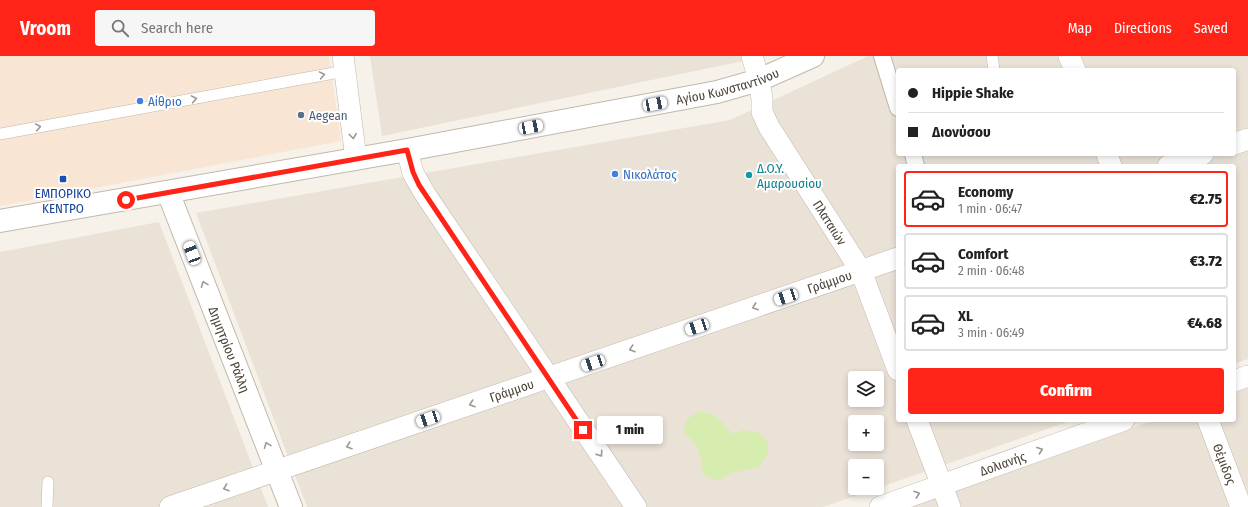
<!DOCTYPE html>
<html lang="en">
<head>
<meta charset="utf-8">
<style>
  body { margin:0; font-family:"Fira Sans Condensed",sans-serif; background:#f6f6f6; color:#222; height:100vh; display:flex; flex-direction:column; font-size:15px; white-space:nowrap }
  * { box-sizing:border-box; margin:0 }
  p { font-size:13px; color:#767676 }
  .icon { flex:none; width:22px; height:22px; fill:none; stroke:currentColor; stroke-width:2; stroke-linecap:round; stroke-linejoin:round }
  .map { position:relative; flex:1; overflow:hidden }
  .drawer { position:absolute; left:896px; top:108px; width:340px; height:258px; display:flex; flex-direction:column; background:#fff; border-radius:4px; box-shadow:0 2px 6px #0003 }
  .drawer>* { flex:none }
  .top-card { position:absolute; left:896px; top:12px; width:340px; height:88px; border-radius:4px; box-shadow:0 2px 6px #0003; display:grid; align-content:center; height:88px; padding:0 12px; background:#fff }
  .buttons { position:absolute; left:848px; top:315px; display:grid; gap:8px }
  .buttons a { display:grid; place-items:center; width:36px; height:36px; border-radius:4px; background:#fff; box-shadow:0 2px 6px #0003; font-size:20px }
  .end { position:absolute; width:18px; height:18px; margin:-9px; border:5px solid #ff2417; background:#fff; box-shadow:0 0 0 2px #fff }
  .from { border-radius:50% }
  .bubble { position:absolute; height:28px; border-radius:4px; background:#fff; box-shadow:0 2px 6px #0003; font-size:13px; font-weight:800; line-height:28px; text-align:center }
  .car { position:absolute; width:12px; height:24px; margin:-12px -6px; border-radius:5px; box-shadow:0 0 3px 1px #0007; background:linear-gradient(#fff 24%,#345 0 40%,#fff 0 76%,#345 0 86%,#fff 0) }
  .top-card b { display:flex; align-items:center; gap:14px; height:38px; font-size:15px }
  .top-card b+b { border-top:1px solid #e0e0e0 }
  .top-card i { width:10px; height:10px; background:#222 }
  ul { padding:7px 0 0; list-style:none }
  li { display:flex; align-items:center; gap:12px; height:56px; margin:0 8px 6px; padding:0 4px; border:2px solid #e0e0e0; border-radius:4px }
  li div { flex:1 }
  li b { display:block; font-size:15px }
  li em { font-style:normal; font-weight:800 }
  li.selected { border-color:#ff2417 }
  li>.icon { width:36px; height:36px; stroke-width:1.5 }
  .action { display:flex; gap:8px; margin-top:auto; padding:8px 12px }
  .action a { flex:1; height:46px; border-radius:4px; background:#ff2417; color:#fff; font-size:16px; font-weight:800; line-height:46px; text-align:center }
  header { display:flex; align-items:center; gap:24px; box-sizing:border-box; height:56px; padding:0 20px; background:#ff2417; color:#fff }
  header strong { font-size:19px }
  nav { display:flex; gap:22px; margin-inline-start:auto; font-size:14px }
  .search { width:280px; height:36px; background:#f6f6f6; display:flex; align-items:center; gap:10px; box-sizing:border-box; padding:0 14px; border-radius:4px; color:#767676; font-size:15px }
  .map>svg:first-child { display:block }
</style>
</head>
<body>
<header>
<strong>Vroom</strong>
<div class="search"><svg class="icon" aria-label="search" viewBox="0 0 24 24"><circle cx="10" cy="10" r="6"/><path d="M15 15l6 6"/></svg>Search here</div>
<nav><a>Map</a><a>Directions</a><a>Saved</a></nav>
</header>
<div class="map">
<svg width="1248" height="451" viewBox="0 0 1248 451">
  <rect width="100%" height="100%" fill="#f6f1e9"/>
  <g fill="#eae2d7" fill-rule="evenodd">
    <path d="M370 0H741L743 5 382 80Z"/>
    <path d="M868 0H1248V303L1234 308V110H898V364H1073L823 451H307L196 157 730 64ZM898 14H1234V98H898ZM855 322H877V344H855ZM855 366H877V388H855ZM855 410H877V432H855Z"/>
    <path d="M159 166 268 451H0V196Z"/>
    <path d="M1248 332V451H905L1155 364H1234V336Z"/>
  </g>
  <path fill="#f9e5d3" d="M0 0H329L341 85 0 150Z"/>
  <path fill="#d7edaf" d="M699 355 715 359 733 378 743 374 760 377 768 387V398L759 411 731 417 718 425 703 419 701 404 696 389 683 375 687 363Z"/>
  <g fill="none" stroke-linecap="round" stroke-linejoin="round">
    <g stroke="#c2b8ab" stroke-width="12">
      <g id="service">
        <path d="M992 0 994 14"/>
        <path d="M0 78 345 15"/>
        <path d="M47 451 48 426"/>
      </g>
    </g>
    <g stroke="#c2b8ab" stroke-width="18">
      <g id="pedestrian">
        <path d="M882 0 898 52"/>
        <path d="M913 98 916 110"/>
      </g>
    </g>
    <g stroke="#c2b8ab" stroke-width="22">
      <g id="minor">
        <path d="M343 0 356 103"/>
        <path id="s1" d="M752 0 759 24 762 43V56L769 71 861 215 898 314"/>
        <path d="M1069 0 1075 14"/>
        <path d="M1234 88 1248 83"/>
        <path d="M407 94 413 117 425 138 636 451"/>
        <path d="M1107 98 1111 110"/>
        <path d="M1168 110 1203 98"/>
        <path d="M1234 325 1248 320"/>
        <path d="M917 364 950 451"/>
        <path id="s2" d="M1208 364 1241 451"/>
        <path id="s3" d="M170 451 898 202"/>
        <path id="s4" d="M880 451 1124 364"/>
      </g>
    </g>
    <g stroke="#c2b8ab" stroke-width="24">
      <g id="tertiary">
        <path id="s5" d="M168 136 291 451"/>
        <path id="s6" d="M0 165 407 94 717 36 759 24 813 0"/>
      </g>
    </g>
    <use href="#service" stroke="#fff" stroke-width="11"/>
    <use href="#pedestrian" stroke="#fff" stroke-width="16"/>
    <use href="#minor" stroke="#fff" stroke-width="21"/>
    <use href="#tertiary" stroke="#fff" stroke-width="22"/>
  </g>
  <defs><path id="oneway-chevron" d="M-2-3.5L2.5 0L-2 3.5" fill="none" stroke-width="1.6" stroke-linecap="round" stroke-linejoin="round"/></defs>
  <g stroke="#9c9690">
    <use href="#oneway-chevron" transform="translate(322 19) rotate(-10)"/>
    <use href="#oneway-chevron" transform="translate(194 43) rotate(-10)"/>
    <use href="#oneway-chevron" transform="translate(38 71) rotate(-10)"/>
    <use href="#oneway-chevron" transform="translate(353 80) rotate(83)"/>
    <use href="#oneway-chevron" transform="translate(204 228) rotate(-111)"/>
    <use href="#oneway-chevron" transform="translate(755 251) rotate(161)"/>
    <use href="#oneway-chevron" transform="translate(632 293) rotate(161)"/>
    <use href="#oneway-chevron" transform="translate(472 348) rotate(161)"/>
    <use href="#oneway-chevron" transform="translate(267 389) rotate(-111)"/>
    <use href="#oneway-chevron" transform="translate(349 390) rotate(161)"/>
    <use href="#oneway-chevron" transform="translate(1040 394) rotate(-20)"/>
    <use href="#oneway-chevron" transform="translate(600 398) rotate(56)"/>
    <use href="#oneway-chevron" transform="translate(226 432) rotate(161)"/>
    <use href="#oneway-chevron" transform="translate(917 438) rotate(-19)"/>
  </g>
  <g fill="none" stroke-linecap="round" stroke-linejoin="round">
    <path stroke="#ff2417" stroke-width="5" d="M126 144 407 94 413 116 419 129 583 374"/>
  </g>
  <g fill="#3f7fe0" stroke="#fff" stroke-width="1.5">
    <circle cx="140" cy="45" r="4"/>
    <circle cx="615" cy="118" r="4"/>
  </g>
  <circle fill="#5c6f8a" stroke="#fff" stroke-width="1.5" cx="301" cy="59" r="4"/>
  <circle fill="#0f9aa8" stroke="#fff" stroke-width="1.5" cx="749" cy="119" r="4"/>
  <rect fill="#1a4fb4" stroke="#fff" stroke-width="1.5" x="59" y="119" width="8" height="8" rx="2"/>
  <g text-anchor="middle" stroke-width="4" stroke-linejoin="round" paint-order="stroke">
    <g font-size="13" fill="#4b4136" stroke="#fff">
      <text dy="5" stroke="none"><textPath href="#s6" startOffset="740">Αγίου Κωνσταντίνου</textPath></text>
      <text dy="5" stroke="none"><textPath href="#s1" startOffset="187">Πλαταιών</textPath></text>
      <text dy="5" stroke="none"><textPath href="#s3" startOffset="697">Γράμμου</textPath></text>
      <text dy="5" stroke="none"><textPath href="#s5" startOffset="169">Δημητρίου Ράλλη</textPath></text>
      <text dy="5" stroke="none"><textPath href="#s3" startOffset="361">Γράμμου</textPath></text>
      <text dy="5" stroke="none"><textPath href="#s4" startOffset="130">Δολιανής</textPath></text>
      <text dy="5" stroke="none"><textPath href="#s2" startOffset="47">Θέμιδος</textPath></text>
    </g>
    <g font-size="13" fill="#366cbe" stroke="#fff" text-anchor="start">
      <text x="148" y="50">Αίθριο</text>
      <text x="623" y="123">Νικολάτος</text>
    </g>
    <g font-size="13" fill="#4e5e75" stroke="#fff" text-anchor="start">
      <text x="309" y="64">Aegean</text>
    </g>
    <g font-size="13" fill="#0d838f" stroke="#fff" text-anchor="start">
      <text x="757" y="117">Δ.Ο.Υ.<tspan x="757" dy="15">Αμαρουσίου</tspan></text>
    </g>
    <g font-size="13" fill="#164399" stroke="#fff">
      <text x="63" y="142">ΕΜΠΟΡΙΚΟ<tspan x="63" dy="15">ΚΕΝΤΡΟ</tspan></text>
    </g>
  </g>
</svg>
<div class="buttons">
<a><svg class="icon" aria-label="layers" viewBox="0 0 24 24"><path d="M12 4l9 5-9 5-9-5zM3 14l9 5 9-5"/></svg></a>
<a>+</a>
<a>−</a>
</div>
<i class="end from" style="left:126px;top:144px"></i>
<i class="end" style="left:583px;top:374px"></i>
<div class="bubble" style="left:597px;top:360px;width:66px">1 min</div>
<i class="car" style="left:655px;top:48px;rotate:79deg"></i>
<i class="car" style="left:531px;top:71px;rotate:79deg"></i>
<i class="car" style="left:192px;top:197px;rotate:339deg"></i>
<i class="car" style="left:786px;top:241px;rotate:251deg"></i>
<i class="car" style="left:697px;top:271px;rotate:251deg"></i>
<i class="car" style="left:593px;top:307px;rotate:251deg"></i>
<i class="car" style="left:428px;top:363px;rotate:251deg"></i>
<div class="top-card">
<b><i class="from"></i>Hippie Shake</b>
<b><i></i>Διονύσου</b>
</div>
<section class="drawer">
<ul>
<li class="selected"><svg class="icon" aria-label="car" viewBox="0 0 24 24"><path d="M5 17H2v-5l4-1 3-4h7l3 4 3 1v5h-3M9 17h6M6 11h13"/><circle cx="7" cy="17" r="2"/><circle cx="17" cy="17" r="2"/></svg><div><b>Economy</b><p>1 min · 06:47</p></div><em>€2.75</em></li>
<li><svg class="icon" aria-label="car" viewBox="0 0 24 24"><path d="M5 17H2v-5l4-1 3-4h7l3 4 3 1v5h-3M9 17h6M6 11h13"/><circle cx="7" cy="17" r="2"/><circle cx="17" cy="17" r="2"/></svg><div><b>Comfort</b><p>2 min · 06:48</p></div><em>€3.72</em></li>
<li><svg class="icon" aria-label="car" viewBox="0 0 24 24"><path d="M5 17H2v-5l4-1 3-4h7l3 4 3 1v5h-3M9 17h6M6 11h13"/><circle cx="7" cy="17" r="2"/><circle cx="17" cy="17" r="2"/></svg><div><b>XL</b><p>3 min · 06:49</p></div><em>€4.68</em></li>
</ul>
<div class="action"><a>Confirm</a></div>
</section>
</div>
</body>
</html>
